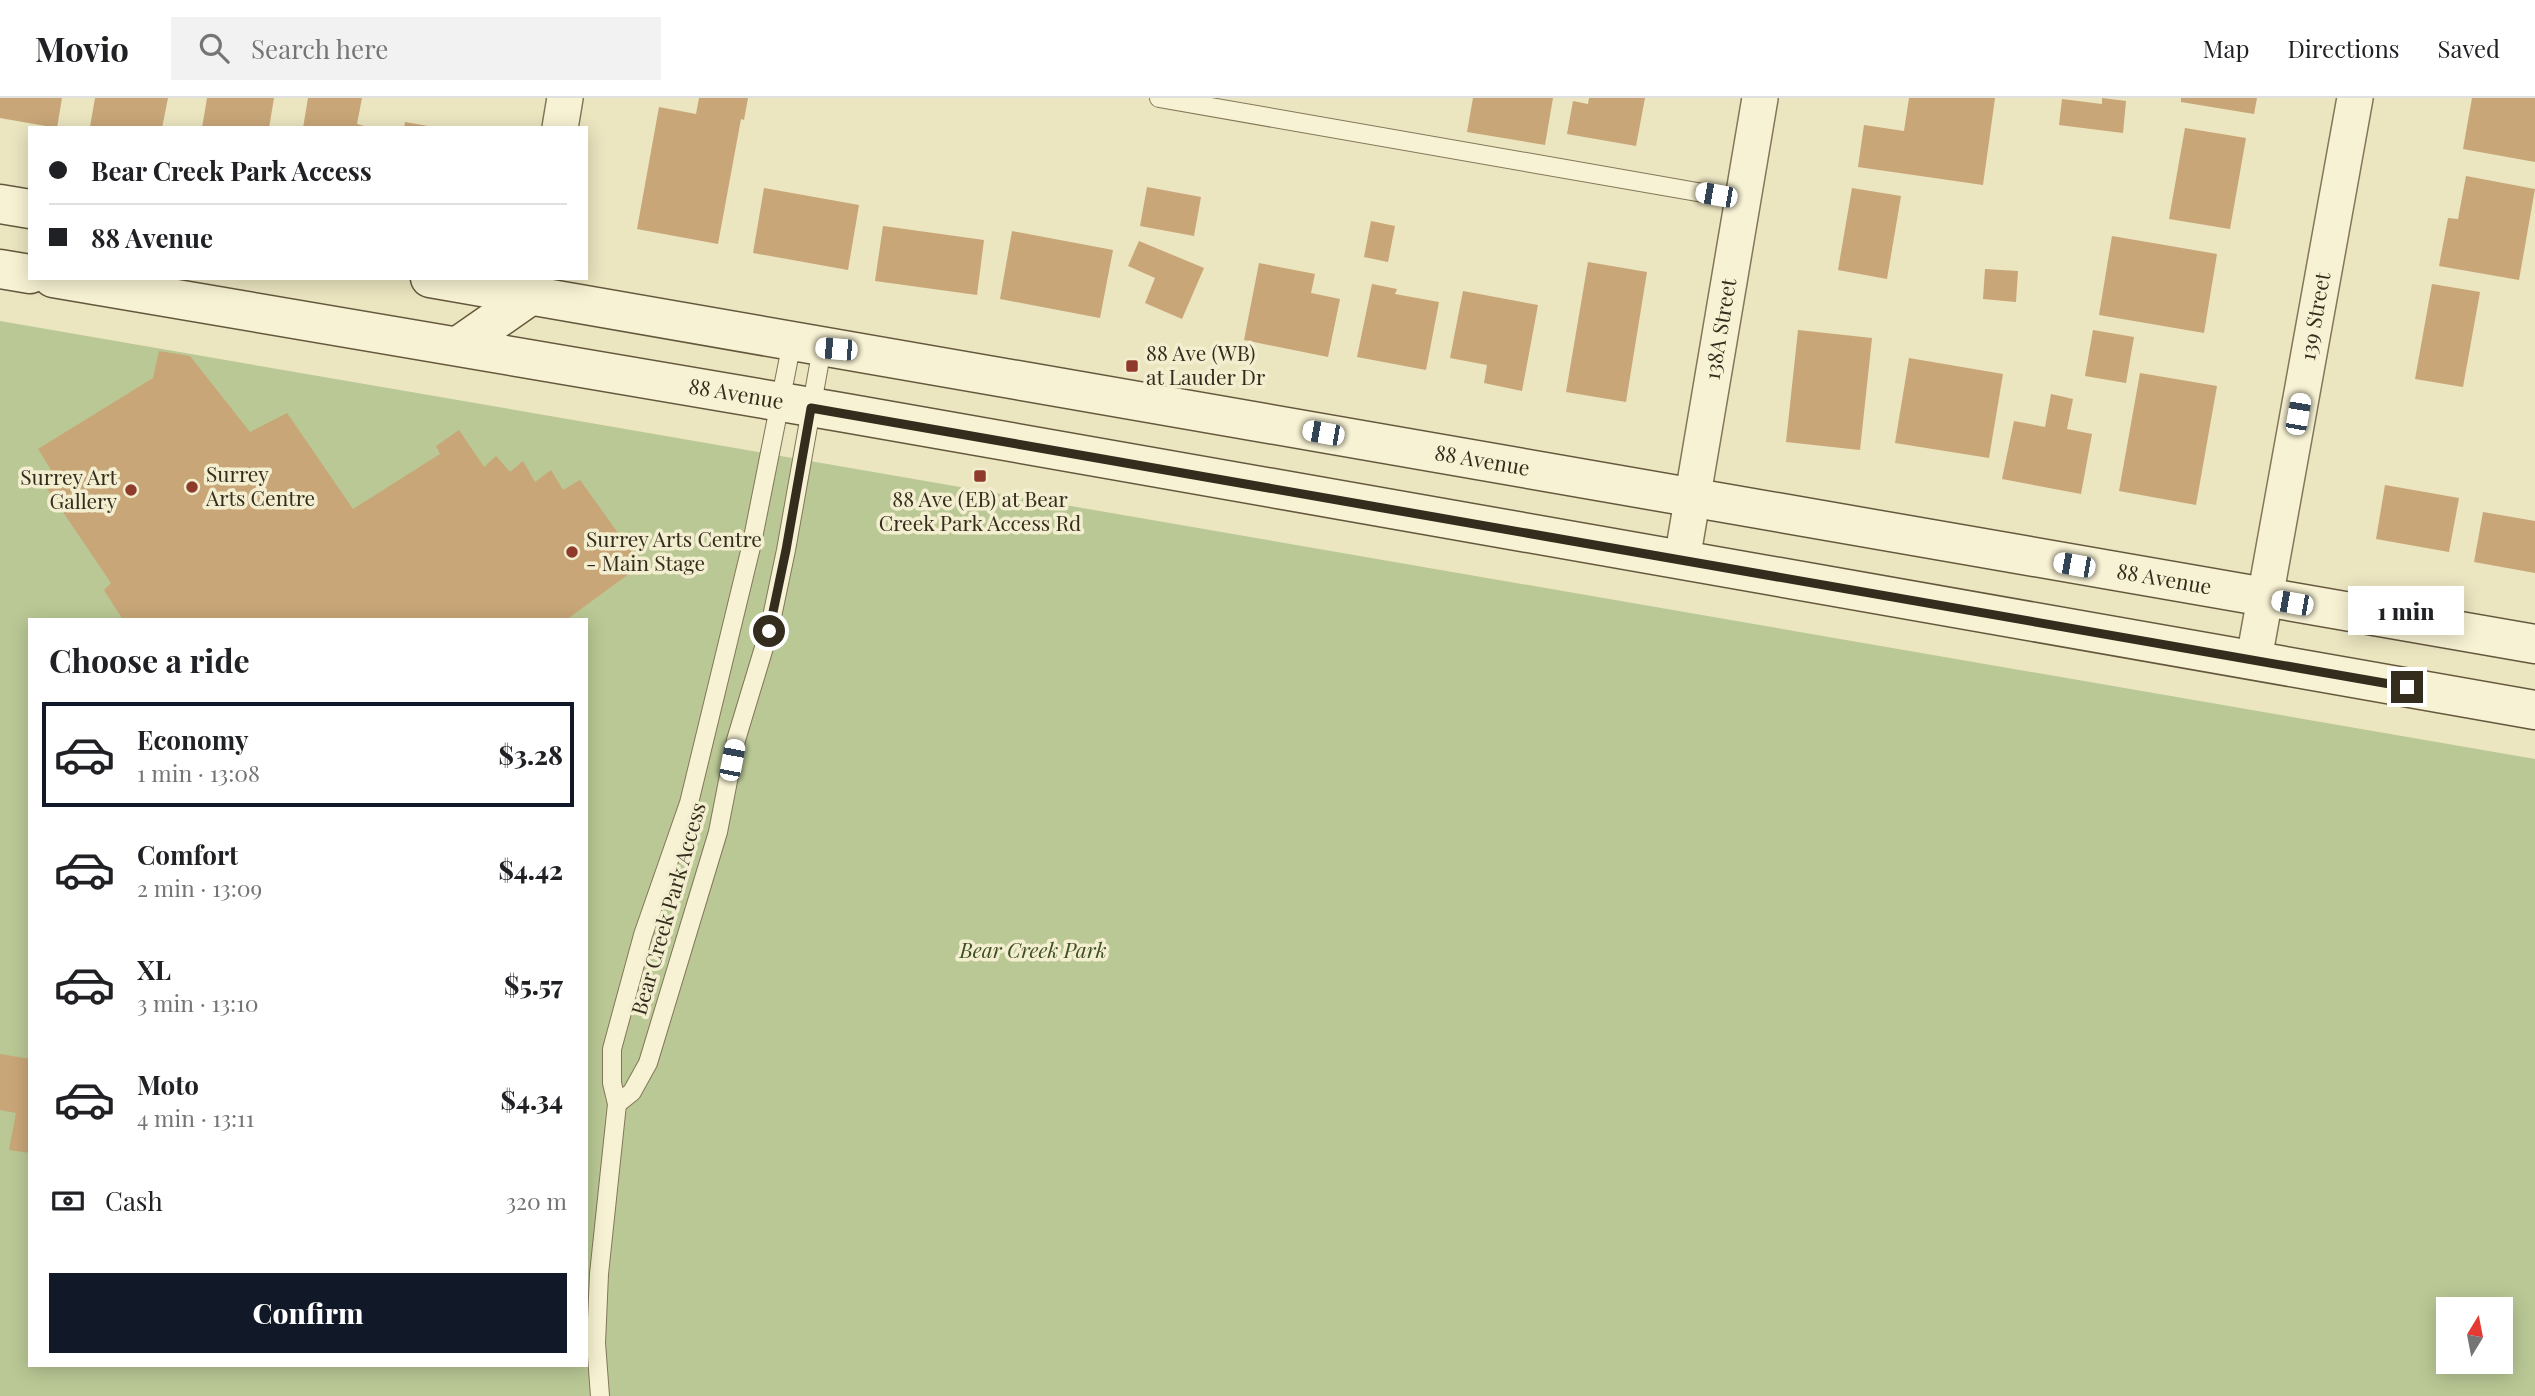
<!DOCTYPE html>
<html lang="en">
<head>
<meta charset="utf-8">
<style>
  body { margin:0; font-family:"Playfair Display",serif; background:#f2f2f2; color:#202124; height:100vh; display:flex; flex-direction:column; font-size:26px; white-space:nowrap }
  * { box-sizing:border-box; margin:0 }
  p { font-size:23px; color:#757577 }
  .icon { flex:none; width:38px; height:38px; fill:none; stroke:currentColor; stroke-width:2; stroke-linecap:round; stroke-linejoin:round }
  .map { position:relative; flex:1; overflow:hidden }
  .details { position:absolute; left:28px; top:520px; width:560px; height:749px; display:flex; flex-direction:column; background:#fff; border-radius:0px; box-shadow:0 4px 18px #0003 }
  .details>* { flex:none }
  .guide { position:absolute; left:28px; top:28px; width:560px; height:154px; border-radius:0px; box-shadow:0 4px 18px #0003; display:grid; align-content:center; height:154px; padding:0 21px; background:#fff }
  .needle { width:46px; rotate:10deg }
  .buttons { position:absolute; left:2436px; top:1199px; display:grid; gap:14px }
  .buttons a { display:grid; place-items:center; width:77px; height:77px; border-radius:0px; background:#fff; box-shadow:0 4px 18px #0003; font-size:35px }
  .end { position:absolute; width:32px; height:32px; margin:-16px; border:9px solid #342c1d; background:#fff; box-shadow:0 0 0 4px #fff }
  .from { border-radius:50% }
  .bubble { position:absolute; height:49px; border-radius:0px; background:#fff; box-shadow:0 4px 18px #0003; font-size:23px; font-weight:800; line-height:49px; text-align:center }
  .car { position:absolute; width:21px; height:42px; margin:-21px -10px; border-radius:9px; box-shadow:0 0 5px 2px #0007; background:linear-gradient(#fff 24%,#345 0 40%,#fff 0 76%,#345 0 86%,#fff 0) }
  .guide b { display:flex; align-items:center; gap:24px; height:66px; font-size:26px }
  .guide b+b { border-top:2px solid #e0e0e0 }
  .guide i { width:18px; height:18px; background:#202124 }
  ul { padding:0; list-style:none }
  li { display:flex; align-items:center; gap:21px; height:105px; margin:0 14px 10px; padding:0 7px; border:4px solid transparent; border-radius:0px }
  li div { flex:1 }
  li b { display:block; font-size:26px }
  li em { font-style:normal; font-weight:800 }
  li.active { border-color:#111827 }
  li>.icon { width:63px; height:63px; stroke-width:1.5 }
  h2 { padding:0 21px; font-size:32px; line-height:84px }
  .pay { display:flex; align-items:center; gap:18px; height:77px; padding:0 21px; font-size:26px }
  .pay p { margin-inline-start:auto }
  .primary-button { display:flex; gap:14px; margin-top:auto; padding:14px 21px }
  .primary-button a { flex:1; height:80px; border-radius:0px; background:#111827; color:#fff; font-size:28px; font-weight:800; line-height:80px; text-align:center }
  header { display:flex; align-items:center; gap:42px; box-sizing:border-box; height:98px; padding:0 35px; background:#fff; border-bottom:2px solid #e0e0e0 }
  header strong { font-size:33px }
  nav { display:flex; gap:38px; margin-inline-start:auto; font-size:24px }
  .search { width:490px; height:63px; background:#f2f2f2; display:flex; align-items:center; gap:18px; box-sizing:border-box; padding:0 24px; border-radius:0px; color:#757577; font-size:26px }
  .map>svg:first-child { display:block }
</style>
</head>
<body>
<header>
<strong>Movio</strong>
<div class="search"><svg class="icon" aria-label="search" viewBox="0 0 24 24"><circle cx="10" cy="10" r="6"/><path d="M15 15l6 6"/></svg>Search here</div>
<nav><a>Map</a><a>Directions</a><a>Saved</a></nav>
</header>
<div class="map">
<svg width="2535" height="1298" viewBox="0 0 2535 1298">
  <rect width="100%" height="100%" fill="#ebe5c0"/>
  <path fill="#bac895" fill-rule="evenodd" d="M0 223 2535 661V1298H0ZM30 522H586V1267H30ZM2448 1211H2501V1264H2448Z"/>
  <g fill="#c8a678">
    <path d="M0 0H62L57 30 0 20Z"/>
    <path d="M95 0H168L162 30 90 29Z"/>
    <path d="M207 0H274L269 30H202Z"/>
    <path d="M308 0H362L357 26 372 30H303Z"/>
    <path d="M699 0H748L744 22 741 21 718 146 637 131 659 9 696 16Z"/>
    <path d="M1473 0H1553L1545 47 1467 34Z"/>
    <path d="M1589 0H1645L1636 48 1567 36 1573 3 1588 6Z"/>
    <path d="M1909 0H1995L1983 87 1858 69 1864 27 1904 33Z"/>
    <path d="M2102 0 2126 3 2123 35 2059 27 2062 1 2102 6Z"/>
    <path d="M2181 0H2257L2254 16 2181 4Z"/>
    <path d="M2472 0H2535V64L2463 51Z"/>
    <path d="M405 24 428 28V30H404Z"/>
    <path d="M2185 30 2246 40 2230 131 2169 121Z"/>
    <path d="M2466 78 2535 91 2519 182 2439 168 2448 120 2458 121Z"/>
    <path d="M1147 89 1201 99 1194 138 1140 128Z"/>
    <path d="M764 90 859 107 848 172 753 155Z"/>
    <path d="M1852 90 1901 98 1887 181 1838 172Z"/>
    <path d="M1371 123 1395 128 1388 164 1364 159Z"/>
    <path d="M883 128 984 142 977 197 875 183Z"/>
    <path d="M1012 133 1113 152 1100 220 1000 201Z"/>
    <path d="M2112 138 2217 156 2204 235 2099 217Z"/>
    <path d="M1139 143 1204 170 1182 221 1145 205 1155 180 1128 168Z"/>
    <path d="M1588 164 1647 174 1626 304 1566 294Z"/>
    <path d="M1259 165 1315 176 1311 195 1340 201 1328 259 1244 242Z"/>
    <path d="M1985 171 2018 173 2016 204 1983 201Z"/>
    <path d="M1372 186 1397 191 1395 196 1439 204 1426 272 1357 259Z"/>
    <path d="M2432 186 2480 194 2463 289 2415 281Z"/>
    <path d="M1463 193 1538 207 1522 293 1484 285 1487 267 1450 260Z"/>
    <path d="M1798 232 1872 240 1860 352 1786 344Z"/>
    <path d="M2093 232 2134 239 2126 285 2085 278Z"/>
    <path d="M159 253 190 258 250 334 287 315 353 411 440 356 436 348 459 332 484 369 496 358 510 374 523 363 535 384 551 372 563 392 580 382 641 467 566 522H123L104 492 111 485 44 386 56 380 38 351 153 280Z"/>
    <path d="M1909 260 2003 276 1989 360 1895 345Z"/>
    <path d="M2140 275 2217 288 2196 407 2119 393Z"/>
    <path d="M2051 296 2073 301 2067 331 2092 336 2081 396 2002 381 2014 323 2045 329Z"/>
    <path d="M2385 387 2459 400 2449 454 2376 441Z"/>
    <path d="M2483 414 2535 423V475L2474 464Z"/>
    <path d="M0 956 30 961V1055L9 1052 16 1015 0 1012Z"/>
  </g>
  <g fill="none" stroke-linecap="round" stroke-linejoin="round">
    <g stroke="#837659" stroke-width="20">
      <g id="service">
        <path d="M1159 0 1743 102"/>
        <path d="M617 1006 632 994 648 965 718 734 736 642 769 533 786 452 822 250"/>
        <path d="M600 1298 596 1245 599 1176 617 1006 612 985V951L643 837 689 705 752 445 792 244"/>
      </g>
    </g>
    <g stroke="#837659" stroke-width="38">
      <g id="minor">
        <path d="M560 30 565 0"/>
        <path id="s1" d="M1682 462 1760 0"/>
        <path id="s2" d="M2254 561 2355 0"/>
      </g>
    </g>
    <g stroke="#65573d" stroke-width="41">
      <g id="secondary">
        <path d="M0 106 30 111"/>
        <path d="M0 171 30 176"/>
        <path id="s3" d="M53 180 840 314 2535 612"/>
        <path id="s4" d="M430 180 2535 546"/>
        <path d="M458 248 530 198"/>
      </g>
    </g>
    <use href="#service" stroke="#f7f2d3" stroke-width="18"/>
    <use href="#minor" stroke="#f7f2d3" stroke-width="35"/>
    <use href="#secondary" stroke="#f7f2d3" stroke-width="38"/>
  </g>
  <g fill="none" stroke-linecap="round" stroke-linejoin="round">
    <path stroke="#342c1d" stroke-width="9" d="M769 533 786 452 811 310 2407 589"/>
  </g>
  <g fill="#8f3b2c" stroke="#f3eed0" stroke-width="2.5">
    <rect x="1125" y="261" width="14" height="14" rx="3.5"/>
    <rect x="973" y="371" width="14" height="14" rx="3.5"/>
    <circle cx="192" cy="389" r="7"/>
    <circle cx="131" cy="392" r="7"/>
    <circle cx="572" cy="454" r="7"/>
  </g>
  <g text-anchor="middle" stroke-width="7" stroke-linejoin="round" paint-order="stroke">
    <g font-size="21" fill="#342c1d" stroke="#f3eed0">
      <text dy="7" stroke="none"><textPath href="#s2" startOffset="348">139 Street</textPath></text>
      <text dy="7" stroke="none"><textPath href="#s1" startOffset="234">138A Street</textPath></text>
      <text dy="7" stroke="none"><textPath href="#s3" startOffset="693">88 Avenue</textPath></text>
      <text dy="7" stroke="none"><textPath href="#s4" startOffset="1068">88 Avenue</textPath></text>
      <text dy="7" stroke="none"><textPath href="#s4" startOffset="1760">88 Avenue</textPath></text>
      <text transform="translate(669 811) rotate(-74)" y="7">Bear Creek Park Access</text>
    </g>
    <g font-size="21" fill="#342c1d" stroke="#f3eed0" text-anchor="start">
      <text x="1146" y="263">88 Ave (WB)<tspan x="1146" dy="24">at Lauder Dr</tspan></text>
      <text x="206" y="384">Surrey<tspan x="206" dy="24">Arts Centre</tspan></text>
      <text x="117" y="387" text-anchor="end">Surrey Art<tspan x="117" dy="24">Gallery</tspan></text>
      <text x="980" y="409" text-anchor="middle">88 Ave (EB) at Bear<tspan x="980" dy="24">Creek Park Access Rd</tspan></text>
      <text x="586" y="449">Surrey Arts Centre<tspan x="586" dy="24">- Main Stage</tspan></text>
    </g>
    <g font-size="21" font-style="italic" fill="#3e4f24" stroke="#f3eed0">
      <text x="1033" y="860">Bear Creek Park</text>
    </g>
  </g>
</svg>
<div class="buttons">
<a><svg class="needle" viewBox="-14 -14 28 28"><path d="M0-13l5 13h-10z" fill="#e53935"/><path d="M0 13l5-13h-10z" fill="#757577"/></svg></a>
</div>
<i class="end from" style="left:769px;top:533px"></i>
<i class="end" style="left:2407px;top:589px"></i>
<div class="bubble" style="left:2348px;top:488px;width:116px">1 min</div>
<i class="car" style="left:1716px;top:97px;rotate:280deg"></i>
<i class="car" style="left:836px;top:251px;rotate:275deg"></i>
<i class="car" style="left:2298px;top:316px;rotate:10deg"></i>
<i class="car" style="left:1323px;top:335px;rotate:280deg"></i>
<i class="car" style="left:2074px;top:467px;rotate:280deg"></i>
<i class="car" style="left:2292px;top:505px;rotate:280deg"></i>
<i class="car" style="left:732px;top:662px;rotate:11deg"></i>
<div class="guide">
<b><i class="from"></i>Bear Creek Park Access</b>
<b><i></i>88 Avenue</b>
</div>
<section class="details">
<h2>Choose a ride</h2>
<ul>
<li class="active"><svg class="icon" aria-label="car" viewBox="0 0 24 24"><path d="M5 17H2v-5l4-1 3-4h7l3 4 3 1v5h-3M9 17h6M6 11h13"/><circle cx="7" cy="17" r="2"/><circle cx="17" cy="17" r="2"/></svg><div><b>Economy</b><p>1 min · 13:08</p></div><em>$3.28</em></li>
<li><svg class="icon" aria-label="car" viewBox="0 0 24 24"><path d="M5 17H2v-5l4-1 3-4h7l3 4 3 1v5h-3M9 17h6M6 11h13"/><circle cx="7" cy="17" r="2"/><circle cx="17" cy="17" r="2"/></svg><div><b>Comfort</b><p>2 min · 13:09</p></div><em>$4.42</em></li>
<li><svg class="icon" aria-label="car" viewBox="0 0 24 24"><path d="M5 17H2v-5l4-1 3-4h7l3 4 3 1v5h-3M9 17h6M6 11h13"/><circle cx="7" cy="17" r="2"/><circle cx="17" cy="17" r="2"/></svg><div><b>XL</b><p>3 min · 13:10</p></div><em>$5.57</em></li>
<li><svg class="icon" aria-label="car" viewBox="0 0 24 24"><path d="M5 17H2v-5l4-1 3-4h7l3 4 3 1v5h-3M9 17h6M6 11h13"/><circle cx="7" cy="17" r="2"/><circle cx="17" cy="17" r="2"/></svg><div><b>Moto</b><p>4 min · 13:11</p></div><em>$4.34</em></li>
</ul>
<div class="pay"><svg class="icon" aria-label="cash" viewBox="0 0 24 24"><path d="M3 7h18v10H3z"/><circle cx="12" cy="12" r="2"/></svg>Cash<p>320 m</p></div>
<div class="primary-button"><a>Confirm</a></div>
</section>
</div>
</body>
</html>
